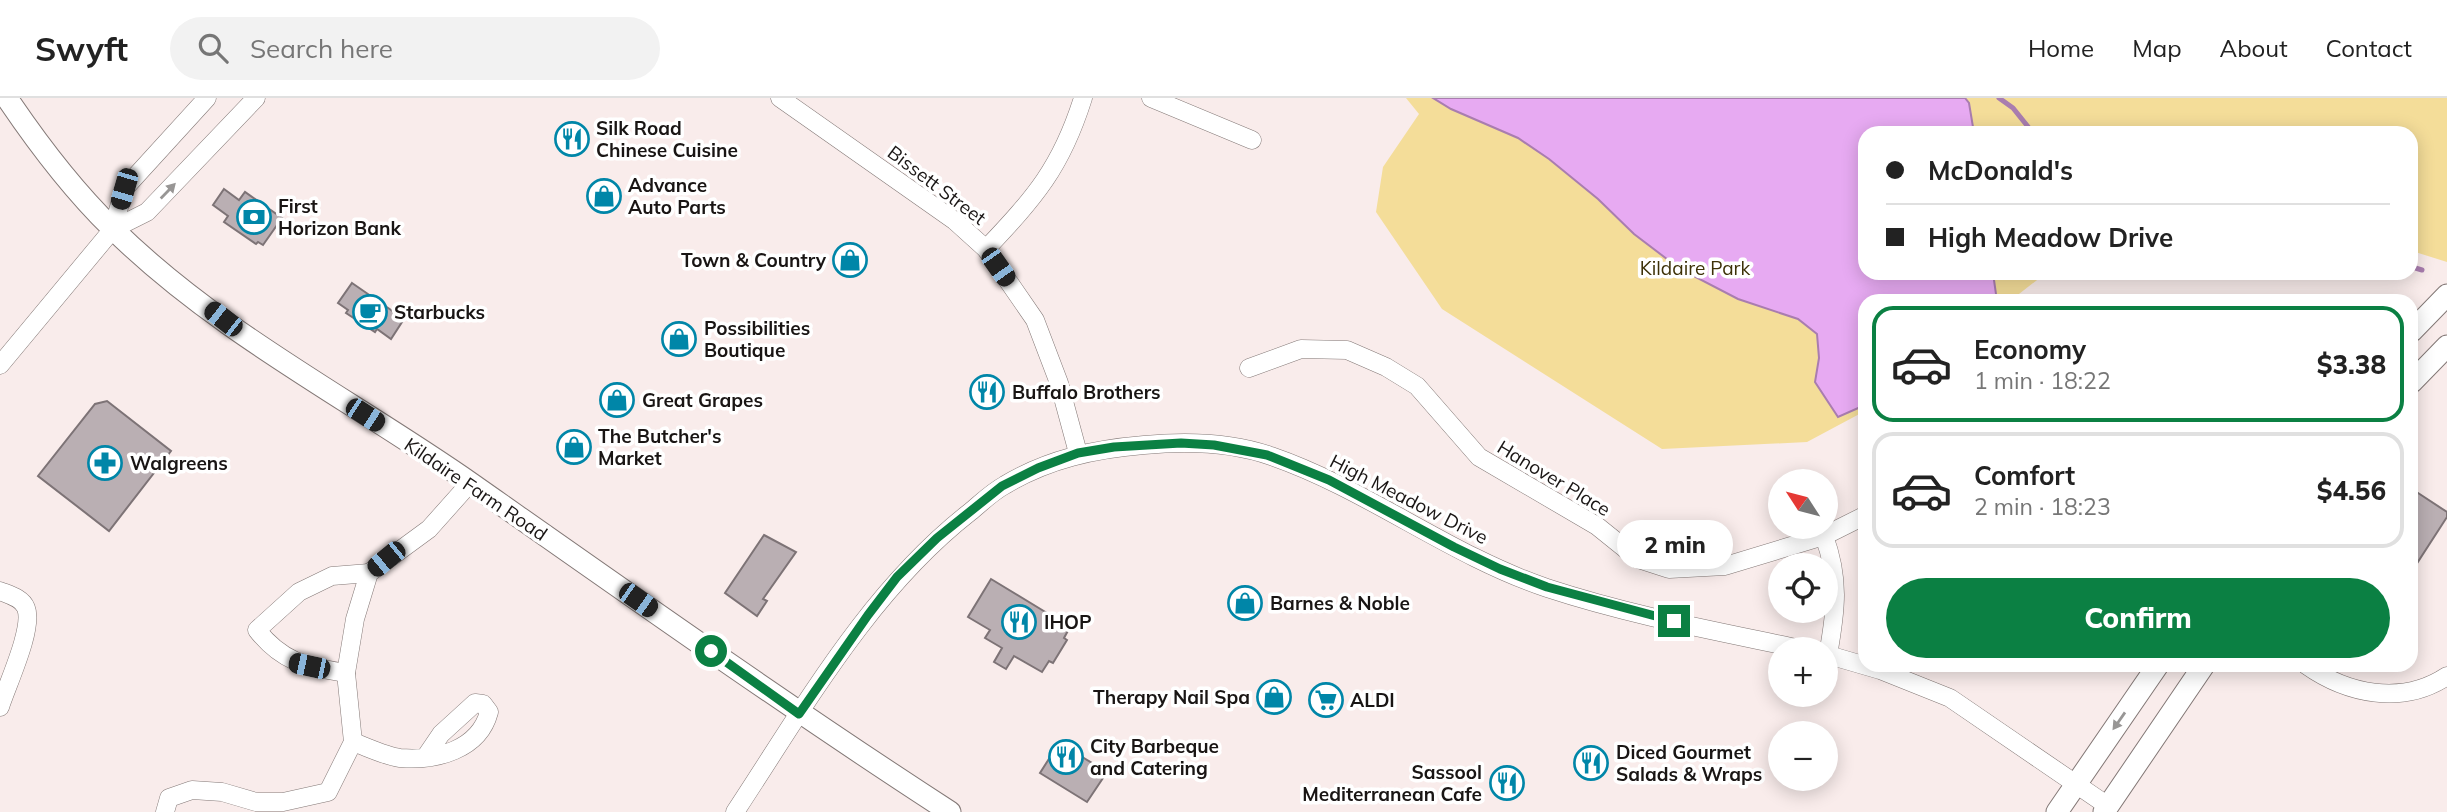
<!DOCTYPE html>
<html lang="en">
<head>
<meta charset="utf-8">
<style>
  body { margin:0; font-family:Mulish,sans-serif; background:#f2f2f2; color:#222; height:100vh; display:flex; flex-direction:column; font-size:26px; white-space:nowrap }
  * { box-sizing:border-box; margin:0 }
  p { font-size:23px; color:#767676 }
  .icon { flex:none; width:38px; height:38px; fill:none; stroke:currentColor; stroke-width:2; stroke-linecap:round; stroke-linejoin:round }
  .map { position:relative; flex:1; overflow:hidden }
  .sheet { position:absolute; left:1858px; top:196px; width:560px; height:378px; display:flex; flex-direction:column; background:#fff; border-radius:21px; box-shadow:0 4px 18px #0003 }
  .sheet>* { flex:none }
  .top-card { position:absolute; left:1858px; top:28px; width:560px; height:154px; border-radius:21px; box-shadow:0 4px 18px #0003; display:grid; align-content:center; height:154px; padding:0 28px; background:#fff }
  .needle { width:46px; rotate:306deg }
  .buttons { position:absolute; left:1768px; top:371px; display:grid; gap:14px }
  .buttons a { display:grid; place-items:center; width:70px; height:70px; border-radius:50%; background:#fff; box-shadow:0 4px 18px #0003; font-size:35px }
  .end { position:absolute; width:32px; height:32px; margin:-16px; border:9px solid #0b8043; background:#fff; box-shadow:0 0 0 4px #fff }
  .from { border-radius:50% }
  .bubble { position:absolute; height:49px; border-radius:24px; background:#fff; box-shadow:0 4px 18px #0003; font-size:23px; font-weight:800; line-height:49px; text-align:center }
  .car { position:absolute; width:21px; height:42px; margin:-21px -10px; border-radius:9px; box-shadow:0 0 5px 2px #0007; background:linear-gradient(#222 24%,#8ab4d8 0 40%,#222 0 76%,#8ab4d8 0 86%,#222 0) }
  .top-card b { display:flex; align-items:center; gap:24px; height:66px; font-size:26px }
  .top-card b+b { border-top:2px solid #e0e0e0 }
  .top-card i { width:18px; height:18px; background:#222 }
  ul { padding:12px 0 0; list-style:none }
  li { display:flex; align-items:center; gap:21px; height:116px; margin:0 14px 10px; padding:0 14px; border:4px solid #e0e0e0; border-radius:21px }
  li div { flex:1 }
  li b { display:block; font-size:26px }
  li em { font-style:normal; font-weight:800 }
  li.on { border-color:#0b8043 }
  li>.icon { width:63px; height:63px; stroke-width:1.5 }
  .button { display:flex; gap:14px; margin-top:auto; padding:14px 28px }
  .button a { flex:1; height:80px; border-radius:42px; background:#0b8043; color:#fff; font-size:28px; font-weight:800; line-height:80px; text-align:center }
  header { display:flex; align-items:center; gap:42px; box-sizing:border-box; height:98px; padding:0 35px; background:#fff; border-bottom:2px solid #e0e0e0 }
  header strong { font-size:33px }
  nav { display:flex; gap:38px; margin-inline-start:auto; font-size:24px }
  .search { width:490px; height:63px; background:#f2f2f2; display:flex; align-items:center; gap:18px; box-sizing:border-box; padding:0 24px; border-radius:38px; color:#767676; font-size:26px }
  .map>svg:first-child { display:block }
</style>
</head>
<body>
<header>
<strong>Swyft</strong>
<div class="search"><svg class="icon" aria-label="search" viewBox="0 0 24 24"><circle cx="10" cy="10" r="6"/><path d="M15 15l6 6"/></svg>Search here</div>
<nav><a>Home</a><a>Map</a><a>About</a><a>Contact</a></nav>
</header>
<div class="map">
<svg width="2447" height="714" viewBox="0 0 2447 714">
  <rect width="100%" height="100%" fill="#f9eceb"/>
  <path fill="#f4dd99" d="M1406 0H2447V164L2412 153V35H1866V175H2046L2010 203H1866L1865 313 1807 344 1662 351 1442 211 1376 114 1383 69 1419 16Z"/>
  <path fill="#e7aaf2" stroke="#a97daf" stroke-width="2" d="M1433 0H1965L1969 5 1974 35H1866V175H1993L1997 203H1866L1865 307 1838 319 1815 284 1819 260 1817 236 1798 221 1738 201 1680 171 1634 136 1598 101 1549 61 1518 40 1451 11Z"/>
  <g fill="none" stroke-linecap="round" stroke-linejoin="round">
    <g stroke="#a97daf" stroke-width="5">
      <path d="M1999 0 2013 10 2033 35"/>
      <path d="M2412 169 2422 172"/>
    </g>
  </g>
  <g fill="#baafb3" stroke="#7d7376" stroke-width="2">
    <path d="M224 91 239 102 245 94 282 120 263 147 258 144 256 146 224 124 228 118 213 107Z"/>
    <path d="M352 185 404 221 391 241 377 231 375 234 346 215 348 212 338 205Z"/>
    <path d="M107 303 171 353 109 433 38 378 95 306Z"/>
    <path d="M2412 391 2447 414V419L2412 473Z"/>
    <path d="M764 437 796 454 763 501 767 503 757 518 725 495Z"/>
    <path d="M991 481 1070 529 1064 540 1067 542 1053 565 1049 563 1042 574 1014 558 1006 571 994 564 1002 550 985 540 990 532 968 519Z"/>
    <path d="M1059 645 1107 674 1087 704 1040 675Z"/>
  </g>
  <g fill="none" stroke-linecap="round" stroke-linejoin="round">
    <g stroke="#837876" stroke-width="19">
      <g id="minor">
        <path d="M780 0 955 123 986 151 1035 222 1059 285 1078 355"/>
        <path d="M1151 0 1252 42"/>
        <path d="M113 131 124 91 207 0"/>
        <path d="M986 151C1035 99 1061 70 1083 0"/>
        <path d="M0 267 113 131 147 114 256 0"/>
        <path d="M1249 270 1301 251 1347 252 1386 269 1417 288 1479 359 1597 428 1638 461 1669 471 1725 468 1824 438 1866 417"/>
        <path d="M1824 438C1840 481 1836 512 1828 557"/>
        <path d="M0 493C10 497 22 500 26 510 34 530 7 587 0 609"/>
        <path d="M1825 556 1880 572 1950 600 2108 708"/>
        <path d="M2306 567C2347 596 2402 608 2447 578"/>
        <path d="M346 575C306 568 283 565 257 532L299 494 332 478 369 475"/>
        <path d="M353 644C367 649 385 658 400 660 436 663 479 652 489 614L483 606 475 605 441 636 426 658"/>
        <path d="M165 714 169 700 192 692 222 694 256 704H283L328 694 353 644 346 575 355 521 369 475 429 431 470 385"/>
        <path d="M735 714C805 608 869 493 970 414 981 405 992 394 1005 387 1048 361 1095 351 1144 347 1186 343 1231 344 1271 358 1367 391 1449 457 1547 490 1629 517 1716 533 1801 551"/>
      </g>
    </g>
    <g stroke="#837876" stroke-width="23">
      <g id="major">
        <path d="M7 0C38 46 72 91 112 130 217 234 352 302 472 386 630 497 788 609 950 714"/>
        <path d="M2412 233 2447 197"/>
        <path d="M2412 284 2447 248"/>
        <path d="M2057 714 2158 567"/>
        <path d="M2104 714 2204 567"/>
      </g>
    </g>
    <use href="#minor" stroke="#fff" stroke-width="18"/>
    <use href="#major" stroke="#fff" stroke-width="21"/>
  </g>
  <defs><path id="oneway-solid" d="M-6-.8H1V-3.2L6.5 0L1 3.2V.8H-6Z" transform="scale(1.75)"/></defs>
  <g fill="#989695">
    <use href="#oneway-solid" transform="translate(168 93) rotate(-46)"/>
    <use href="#oneway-solid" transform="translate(2119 623) rotate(125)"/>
  </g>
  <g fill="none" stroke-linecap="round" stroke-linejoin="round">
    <path stroke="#0b8043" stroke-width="9" d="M711 553 799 616 868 517 897 479 937 440 1002 388 1038 370 1078 355 1114 349 1181 345 1214 347 1267 357 1329 382 1454 449 1500 471 1547 489 1674 523"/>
  </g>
  <defs>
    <g id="restaurant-ring" transform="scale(1.75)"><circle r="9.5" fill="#fff" stroke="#0086a8" stroke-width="1.5"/><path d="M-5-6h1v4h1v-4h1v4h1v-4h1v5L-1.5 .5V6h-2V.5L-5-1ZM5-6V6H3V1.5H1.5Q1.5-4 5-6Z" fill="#0086a8"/></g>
    <g id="shop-ring" transform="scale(1.75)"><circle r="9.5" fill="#fff" stroke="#0086a8" stroke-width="1.5"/><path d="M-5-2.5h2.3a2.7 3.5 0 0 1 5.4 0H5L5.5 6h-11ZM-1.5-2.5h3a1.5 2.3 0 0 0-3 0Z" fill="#0086a8"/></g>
    <g id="bank-ring" transform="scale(1.75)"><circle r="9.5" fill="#fff" stroke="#0086a8" stroke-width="1.5"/><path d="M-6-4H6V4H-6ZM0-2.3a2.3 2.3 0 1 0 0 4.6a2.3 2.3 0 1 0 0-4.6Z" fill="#0086a8"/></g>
    <g id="cafe-ring" transform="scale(1.75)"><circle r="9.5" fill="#fff" stroke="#0086a8" stroke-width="1.5"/><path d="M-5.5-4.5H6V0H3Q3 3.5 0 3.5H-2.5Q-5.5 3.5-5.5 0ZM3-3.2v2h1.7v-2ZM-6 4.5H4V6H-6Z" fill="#0086a8"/></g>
    <g id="pharmacy-ring" transform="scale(1.75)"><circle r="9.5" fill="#fff" stroke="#0086a8" stroke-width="1.5"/><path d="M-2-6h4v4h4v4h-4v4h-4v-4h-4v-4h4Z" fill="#0086a8"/></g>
    <g id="supermarket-ring" transform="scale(1.75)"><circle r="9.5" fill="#fff" stroke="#0086a8" stroke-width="1.5"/><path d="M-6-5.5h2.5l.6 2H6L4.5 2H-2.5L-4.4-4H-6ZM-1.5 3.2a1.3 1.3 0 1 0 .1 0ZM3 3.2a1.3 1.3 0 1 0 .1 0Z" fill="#0086a8"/></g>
  </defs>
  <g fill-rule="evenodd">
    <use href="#restaurant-ring" x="572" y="41"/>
    <use href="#shop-ring" x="604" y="98"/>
    <use href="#bank-ring" x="254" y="119"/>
    <use href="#shop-ring" x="850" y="162"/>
    <use href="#cafe-ring" x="370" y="214"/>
    <use href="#shop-ring" x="679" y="241"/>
    <use href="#restaurant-ring" x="987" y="294"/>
    <use href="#shop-ring" x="617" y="302"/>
    <use href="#shop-ring" x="574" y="349"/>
    <use href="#pharmacy-ring" x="105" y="365"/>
    <use href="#shop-ring" x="1245" y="505"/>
    <use href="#restaurant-ring" x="1019" y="524"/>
    <use href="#shop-ring" x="1274" y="599"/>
    <use href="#supermarket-ring" x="1326" y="602"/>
    <use href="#restaurant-ring" x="1066" y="659"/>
    <use href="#restaurant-ring" x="1591" y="665"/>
    <use href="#restaurant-ring" x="1507" y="685"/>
  </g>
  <g text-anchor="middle" stroke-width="7" stroke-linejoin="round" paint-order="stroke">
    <g font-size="19" font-weight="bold" fill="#191514" stroke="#fff" text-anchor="start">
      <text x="596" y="37">Silk Road<tspan x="596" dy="22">Chinese Cuisine</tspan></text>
      <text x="628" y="94">Advance<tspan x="628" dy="22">Auto Parts</tspan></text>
      <text x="278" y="115">First<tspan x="278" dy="22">Horizon Bank</tspan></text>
      <text x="826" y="169" text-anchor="end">Town &amp; Country</text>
      <text x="394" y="221">Starbucks</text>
      <text x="704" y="237">Possibilities<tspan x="704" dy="22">Boutique</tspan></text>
      <text x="1012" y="301">Buffalo Brothers</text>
      <text x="642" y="309">Great Grapes</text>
      <text x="598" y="345">The Butcher's<tspan x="598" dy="22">Market</tspan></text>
      <text x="130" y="372">Walgreens</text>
      <text x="1270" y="512">Barnes &amp; Noble</text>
      <text x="1044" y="531">IHOP</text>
      <text x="1250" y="606" text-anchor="end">Therapy Nail Spa</text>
      <text x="1350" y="609">ALDI</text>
      <text x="1090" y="655">City Barbeque<tspan x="1090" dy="22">and Catering</tspan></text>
      <text x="1616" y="661">Diced Gourmet<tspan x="1616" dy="22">Salads &amp; Wraps</tspan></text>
      <text x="1482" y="681" text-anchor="end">Sassool<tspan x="1482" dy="22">Mediterranean Cafe</tspan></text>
    </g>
    <g font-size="19" fill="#191514" stroke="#fff">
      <text transform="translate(937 87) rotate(37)" y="7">Bissett Street</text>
      <text transform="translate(1554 380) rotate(31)" y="7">Hanover Place</text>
      <text transform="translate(476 391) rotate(34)" y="7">Kildaire Farm Road</text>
      <text transform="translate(1409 401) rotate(27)" y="7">High Meadow Drive</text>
    </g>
    <g font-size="19" fill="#3d3107" stroke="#fff">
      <text x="1695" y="177">Kildaire Park</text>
    </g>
  </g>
</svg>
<div class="buttons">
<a><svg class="needle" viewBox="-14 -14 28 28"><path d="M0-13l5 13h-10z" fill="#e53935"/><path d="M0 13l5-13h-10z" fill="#767676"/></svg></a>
<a><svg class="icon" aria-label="locate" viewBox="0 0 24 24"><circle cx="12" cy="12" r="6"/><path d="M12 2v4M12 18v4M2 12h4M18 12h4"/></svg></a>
<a>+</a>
<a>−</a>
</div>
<i class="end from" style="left:711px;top:553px"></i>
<i class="end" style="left:1674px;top:523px"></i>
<div class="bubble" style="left:1617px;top:422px;width:116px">2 min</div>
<i class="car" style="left:124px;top:91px;rotate:196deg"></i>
<i class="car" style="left:998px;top:169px;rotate:145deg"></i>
<i class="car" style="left:223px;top:221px;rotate:308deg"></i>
<i class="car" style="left:365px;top:317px;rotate:123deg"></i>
<i class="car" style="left:386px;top:461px;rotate:231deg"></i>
<i class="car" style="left:638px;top:502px;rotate:125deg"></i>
<i class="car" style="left:309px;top:568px;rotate:282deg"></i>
<div class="top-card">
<b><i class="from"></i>McDonald's</b>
<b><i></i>High Meadow Drive</b>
</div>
<section class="sheet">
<ul>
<li class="on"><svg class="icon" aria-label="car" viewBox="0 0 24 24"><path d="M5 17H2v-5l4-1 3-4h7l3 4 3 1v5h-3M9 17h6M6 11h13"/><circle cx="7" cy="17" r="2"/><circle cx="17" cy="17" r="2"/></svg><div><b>Economy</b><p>1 min · 18:22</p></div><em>$3.38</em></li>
<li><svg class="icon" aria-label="car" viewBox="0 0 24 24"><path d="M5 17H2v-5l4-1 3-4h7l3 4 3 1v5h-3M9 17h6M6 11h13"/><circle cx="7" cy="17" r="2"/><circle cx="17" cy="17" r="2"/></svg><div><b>Comfort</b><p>2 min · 18:23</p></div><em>$4.56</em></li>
</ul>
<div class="button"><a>Confirm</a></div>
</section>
</div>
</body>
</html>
